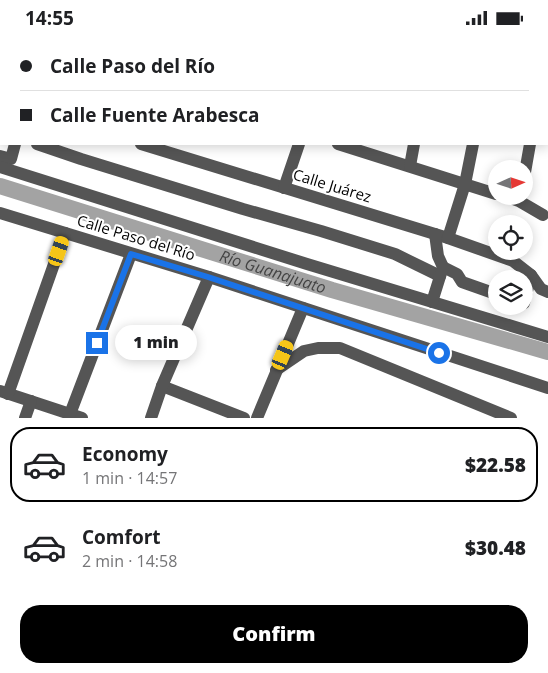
<!DOCTYPE html>
<html lang="en">
<head>
<meta charset="utf-8">
<style>
  body { margin:0; font-family:"Open Sans",sans-serif; background:#f6f6f6; color:#202124; height:100vh; display:flex; flex-direction:column; font-size:19px; white-space:nowrap }
  * { box-sizing:border-box; margin:0 }
  p { font-size:16px; color:#757577 }
  .icon { flex:none; width:28px; height:28px; fill:none; stroke:currentColor; stroke-width:2; stroke-linecap:round; stroke-linejoin:round }
  .map { position:relative; height:383px; overflow:hidden }
  .drawer { display:flex; flex-direction:column; background:#fff; flex:1 }
  .drawer>* { flex:none }
  .guide { position:absolute; left:0px; top:0px; width:549px; height:110px; box-shadow:0 2px 12px #0003; display:grid; align-content:center; height:110px; padding:0 20px; background:#fff }
  .needle { width:32px; rotate:87deg }
  .buttons { position:absolute; left:488px; top:125px; display:grid; gap:10px }
  .buttons a { display:grid; place-items:center; width:45px; height:45px; border-radius:50%; background:#fff; box-shadow:0 2px 12px #0003; font-size:25px }
  .end { position:absolute; width:22px; height:22px; margin:-11px; border:6px solid #1a73e8; background:#fff; box-shadow:0 0 0 2px #fff }
  .from { border-radius:50% }
  .bubble { position:absolute; height:35px; border-radius:18px; background:#fff; box-shadow:0 2px 12px #0003; font-size:16px; font-weight:800; line-height:35px; text-align:center }
  .car { position:absolute; width:15px; height:30px; margin:-15px -8px; border-radius:6px; box-shadow:0 0 4px 1px #0007; background:linear-gradient(#f5c518 24%,#345 0 40%,#f5c518 0 76%,#345 0 86%,#f5c518 0) }
  .guide b { display:flex; align-items:center; gap:18px; height:48px; font-size:19px }
  .guide b+b { border-top:1px solid #e0e0e0 }
  .guide i { width:12px; height:12px; background:#202124 }
  ul { padding:9px 0 0; list-style:none }
  li { display:flex; align-items:center; gap:15px; height:75px; margin:0 10px 8px; padding:0 10px; border:2px solid transparent; border-radius:20px }
  li div { flex:1 }
  li b { display:block; font-size:19px }
  li em { font-style:normal; font-weight:800 }
  li.selected { border-color:#000 }
  li>.icon { width:45px; height:45px; stroke-width:1.5 }
  .primary-button { display:flex; gap:10px; margin-top:auto; padding:10px 20px }
  .primary-button a { flex:1; height:58px; border-radius:20px; background:#000; color:#fff; font-size:20px; font-weight:800; line-height:58px; text-align:center }
  .status { display:flex; justify-content:space-between; align-items:center; height:35px; padding:0 25px; background:#fff; direction:ltr }
  .status svg { height:14px; fill:currentColor }
  .map>svg:first-child { display:block }
</style>
</head>
<body>
<div class="status"><b>14:55</b><svg viewBox="0 0 49 12"><path d="M0 12V9h3v3zM5 12V6h3v6zM10 12V3h3v9zM15 12V0h3v12zM26 1h20v11H26zM47 4h2v5h-2z"/></svg></div>
<div class="map">
<svg width="548" height="383" viewBox="0 0 548 383">
  <rect width="100%" height="100%" fill="#fff"/>
  <g fill="none" stroke-linecap="round" stroke-linejoin="round">
    <path stroke="#a3a3a3" stroke-width="16" id="s1" d="M0 151 332 255 548 317"/>
    <g stroke="#555" stroke-width="12">
      <path d="M30 1V0"/>
      <path d="M91 1V0"/>
      <path d="M147 1V0"/>
      <path d="M319 1 320 0"/>
      <path d="M378 1 379 0"/>
      <path d="M437 1V0"/>
      <path d="M494 1V0"/>
      <path d="M0 2H1"/>
      <path d="M548 18V15"/>
      <path d="M0 65 1 66"/>
      <path d="M0 98H1"/>
      <path d="M37 109 81 124 243 174 321 196 395 219 440 241"/>
      <path d="M141 109 448 203 513 226 531 240 541 254 548 257"/>
      <path d="M338 109 496 159"/>
      <path d="M0 121 11 124 15 109"/>
      <path d="M410 131 414 109"/>
      <path d="M0 132 307 229 548 302"/>
      <path d="M524 143 530 109"/>
      <path d="M284 153 299 109"/>
      <path d="M505 161 519 166 543 180"/>
      <path d="M0 178 209 242 548 353"/>
      <path d="M448 203 465 149 473 109"/>
      <path d="M443 232 457 239 462 247 496 259"/>
      <path d="M432 267 443 232 438 221 435 199"/>
      <path d="M524 268 531 240"/>
      <path d="M276 335 304 316 318 313H340L511 383"/>
      <path d="M162 351 244 383"/>
      <path d="M0 356 82 383"/>
      <path d="M8 359 65 198"/>
      <path d="M70 379 131 219"/>
      <path d="M25 383 31 366"/>
      <path d="M151 383 162 351 209 242"/>
      <path d="M257 383 303 273"/>
    </g>
  </g>
  <g fill="none" stroke-linecap="round" stroke-linejoin="round">
    <path stroke="#1a73e8" stroke-width="6" d="M97 308 131 219 208 242 439 318"/>
  </g>
  <g text-anchor="middle" stroke-width="4" stroke-linejoin="round" paint-order="stroke">
    <g font-size="15" fill="#000" stroke="#fff">
      <text transform="translate(332 151) rotate(17)" y="5">Calle Juárez</text>
      <text transform="translate(136 203) rotate(17)" y="5">Calle Paso del Río</text>
    </g>
    <g font-size="16" font-style="italic" fill="#444" stroke="#fff">
      <text dy="6" stroke="none"><textPath href="#s1" startOffset="286">Río Guanajuato</textPath></text>
    </g>
  </g>
</svg>
<div class="buttons">
<a><svg class="needle" viewBox="-14 -14 28 28"><path d="M0-13l5 13h-10z" fill="#e53935"/><path d="M0 13l5-13h-10z" fill="#757577"/></svg></a>
<a><svg class="icon" aria-label="locate" viewBox="0 0 24 24"><circle cx="12" cy="12" r="6"/><path d="M12 2v4M12 18v4M2 12h4M18 12h4"/></svg></a>
<a><svg class="icon" aria-label="layers" viewBox="0 0 24 24"><path d="M12 4l9 5-9 5-9-5zM3 14l9 5 9-5"/></svg></a>
</div>
<i class="end from" style="left:439px;top:318px"></i>
<i class="end" style="left:97px;top:308px"></i>
<div class="bubble" style="left:115px;top:290px;width:82px">1 min</div>
<i class="car" style="left:59px;top:216px;rotate:19deg"></i>
<i class="car" style="left:283px;top:320px;rotate:23deg"></i>
<div class="guide">
<b><i class="from"></i>Calle Paso del Río</b>
<b><i></i>Calle Fuente Arabesca</b>
</div>
</div>
<section class="drawer">
<ul>
<li class="selected"><svg class="icon" aria-label="car" viewBox="0 0 24 24"><path d="M5 17H2v-5l4-1 3-4h7l3 4 3 1v5h-3M9 17h6M6 11h13"/><circle cx="7" cy="17" r="2"/><circle cx="17" cy="17" r="2"/></svg><div><b>Economy</b><p>1 min · 14:57</p></div><em>$22.58</em></li>
<li><svg class="icon" aria-label="car" viewBox="0 0 24 24"><path d="M5 17H2v-5l4-1 3-4h7l3 4 3 1v5h-3M9 17h6M6 11h13"/><circle cx="7" cy="17" r="2"/><circle cx="17" cy="17" r="2"/></svg><div><b>Comfort</b><p>2 min · 14:58</p></div><em>$30.48</em></li>
</ul>
<div class="primary-button"><a>Confirm</a></div>
</section>
</body>
</html>
